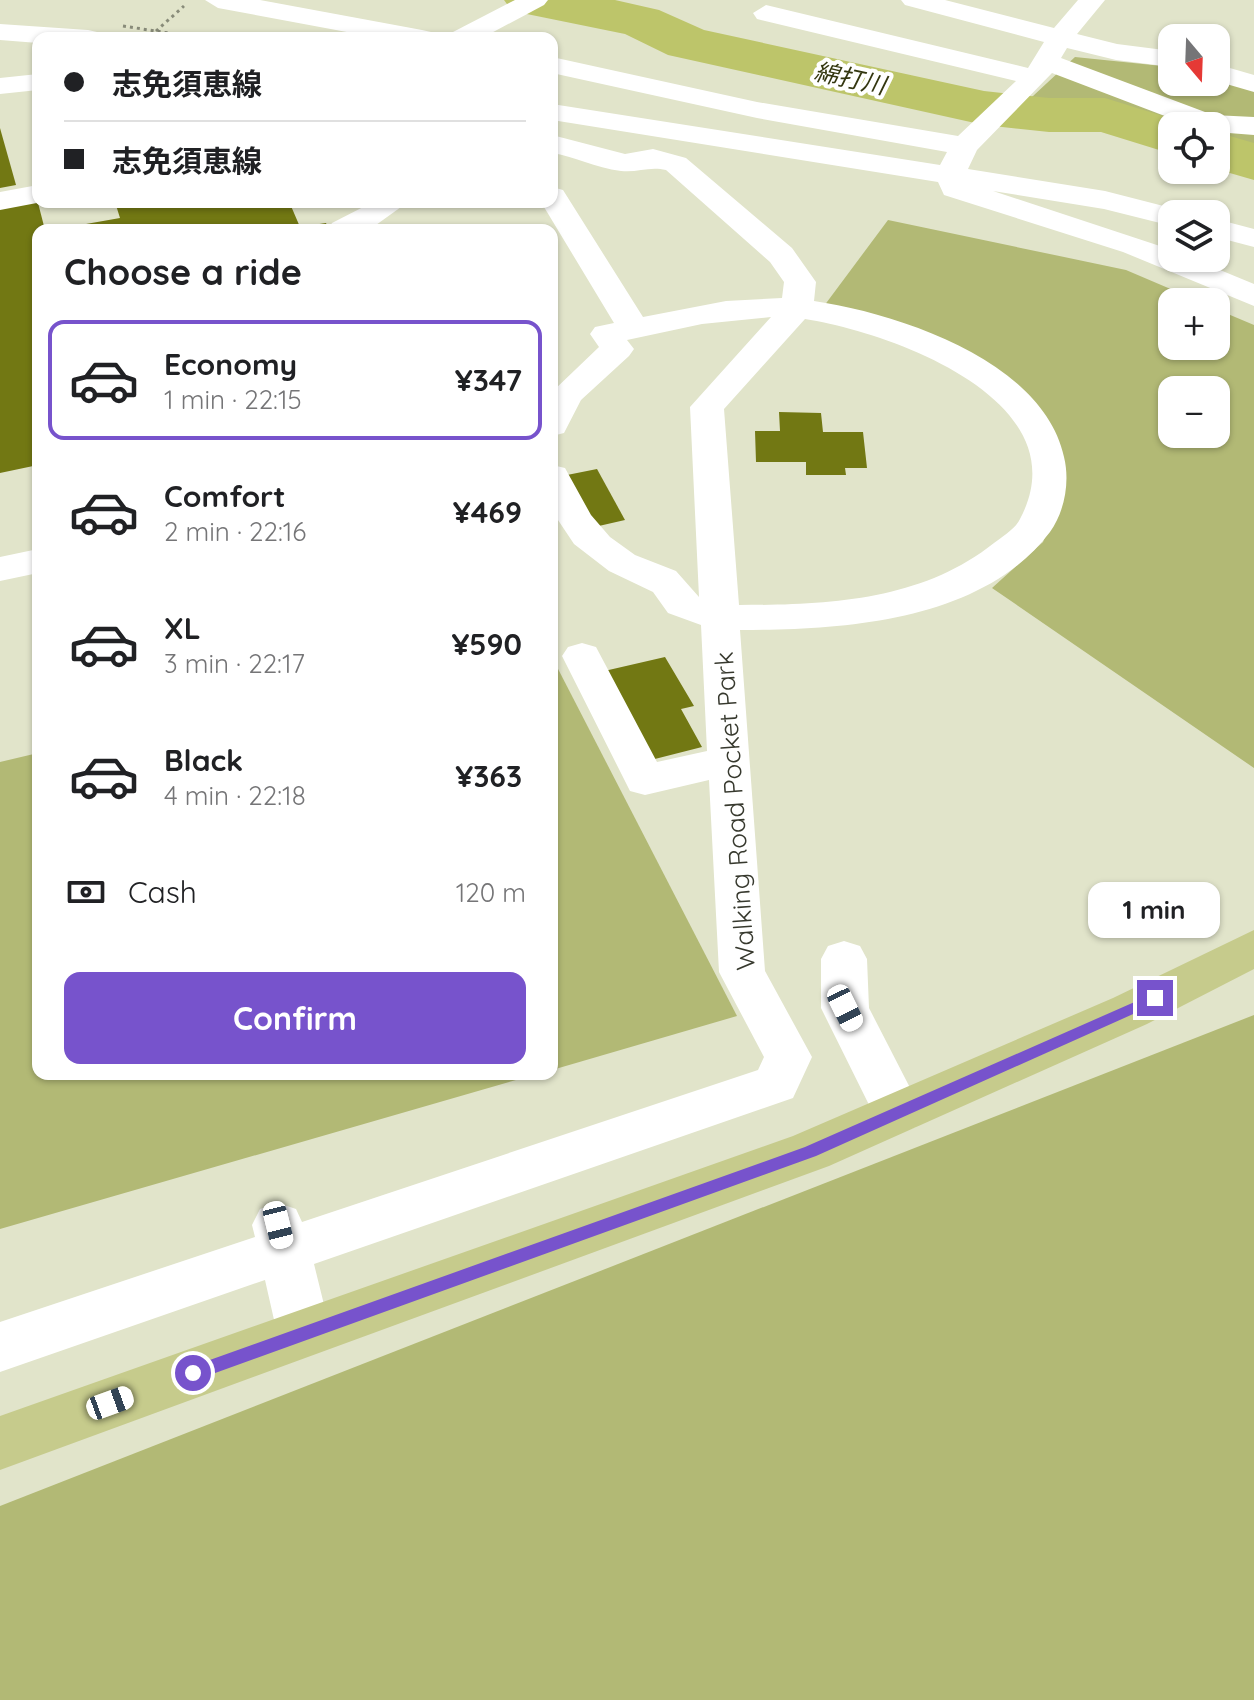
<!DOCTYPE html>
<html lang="en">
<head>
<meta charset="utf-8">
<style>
  body { margin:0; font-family:Quicksand,"Noto Sans JP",sans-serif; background:#f6f6f6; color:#202124; height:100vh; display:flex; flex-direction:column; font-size:30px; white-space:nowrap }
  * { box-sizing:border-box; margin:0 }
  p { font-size:26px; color:#757577 }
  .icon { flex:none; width:44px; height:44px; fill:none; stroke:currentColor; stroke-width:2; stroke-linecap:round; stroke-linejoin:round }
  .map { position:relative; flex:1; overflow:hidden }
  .side { position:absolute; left:32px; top:224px; width:526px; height:856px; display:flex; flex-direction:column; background:#fff; border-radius:16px; box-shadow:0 2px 6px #0004 }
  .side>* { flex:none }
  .guide { position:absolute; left:32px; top:32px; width:526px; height:176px; border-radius:16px; box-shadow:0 2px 6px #0004; display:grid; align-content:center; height:176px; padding:0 32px; background:#fff }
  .needle { width:52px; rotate:161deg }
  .tools { position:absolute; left:1158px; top:24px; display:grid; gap:16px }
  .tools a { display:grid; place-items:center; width:72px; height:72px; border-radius:16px; background:#fff; box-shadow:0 2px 6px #0004; font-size:40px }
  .end { position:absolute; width:36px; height:36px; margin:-18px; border:10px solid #7753cc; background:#fff; box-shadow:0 0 0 4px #fff }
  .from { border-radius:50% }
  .bubble { position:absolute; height:56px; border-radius:16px; background:#fff; box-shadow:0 2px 6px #0004; font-size:26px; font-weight:800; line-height:56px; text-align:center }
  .car { position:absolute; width:24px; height:48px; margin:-24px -12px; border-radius:10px; box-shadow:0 0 6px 2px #0007; background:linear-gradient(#fff 24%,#345 0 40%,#fff 0 76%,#345 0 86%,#fff 0) }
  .guide b { display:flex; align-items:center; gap:28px; height:76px; font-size:30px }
  .guide b+b { border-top:2px solid #e0e0e0 }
  .guide i { width:20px; height:20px; background:#202124 }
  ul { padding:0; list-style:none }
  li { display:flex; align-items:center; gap:24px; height:120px; margin:0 16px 12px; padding:0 16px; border:4px solid transparent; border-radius:16px }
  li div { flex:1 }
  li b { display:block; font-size:30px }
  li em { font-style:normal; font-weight:800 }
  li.current { border-color:#7753cc }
  li>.icon { width:72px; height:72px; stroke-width:1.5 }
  h2 { padding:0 32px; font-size:36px; line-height:96px }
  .pay { display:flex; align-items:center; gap:20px; height:88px; padding:0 32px; font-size:30px }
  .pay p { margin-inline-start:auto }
  .button { display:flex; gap:16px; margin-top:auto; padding:16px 32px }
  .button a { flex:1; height:92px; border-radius:16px; background:#7753cc; color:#fff; font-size:32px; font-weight:800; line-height:92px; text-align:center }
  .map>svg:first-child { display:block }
</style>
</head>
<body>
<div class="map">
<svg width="1254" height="1700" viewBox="0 0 1254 1700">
  <rect width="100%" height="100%" fill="#e1e4ca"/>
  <g fill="#b2b975" fill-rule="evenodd">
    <path d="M1075 57 1172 67V82H1216V77L1254 88V160L1216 148V126H1172V135L1087 109H1019Z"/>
    <path d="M888 220 1126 270 1201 302H1172V346H1216V309L1254 325V768L992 588 1043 542 1063 492 1003 379 824 306ZM1172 390H1216V434H1172Z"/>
    <path d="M552 663 556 665 737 1016 552 1070Z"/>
    <path d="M38 753V1074H537L0 1229V762Z"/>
    <path d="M1254 1015V1700H0V1506Z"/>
  </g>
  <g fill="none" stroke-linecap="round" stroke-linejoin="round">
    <g fill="#bdc56a" fill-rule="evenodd">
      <path d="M504 0H615L659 10 704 30 984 91 1049 98H1105L1195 126H1172V154L1101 132H1049L984 125 668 55 625 34 512 11Z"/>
      <path d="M1216 132 1254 143V180L1216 169Z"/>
    </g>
  </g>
  <g fill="#727813">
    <path d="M0 128 16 185 0 188Z"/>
    <path d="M37 199 45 230H38V465L0 473V205Z"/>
    <path d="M115 202H302L291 206 300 227 326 223 329 230H52L120 218Z"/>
    <path d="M779 412 821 413 823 432H863L867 468H845L846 475H806V462H756L755 431H780Z"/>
    <path d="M597 469 625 520 590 528 562 476Z"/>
    <path d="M665 657 694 706 681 709 702 747 647 761 600 672Z"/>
  </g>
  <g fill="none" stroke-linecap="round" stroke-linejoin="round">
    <g stroke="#888b79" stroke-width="3" stroke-dasharray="3 4" stroke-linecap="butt">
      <path d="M123 26 201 38"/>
      <path d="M156 31 184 6"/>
    </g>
    <g fill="#fff" fill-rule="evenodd">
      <path d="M205 0H260L422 30 431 32 435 38H379L218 8Z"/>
      <path d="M515 0H548L544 5 482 38H449L453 32Z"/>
      <path d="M901 0H945L1054 28 1078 0H1105L1077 34 1117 44 1172 51V67L1116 60 1067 48 1061 58 1213 115 1254 117V135L1216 132V126H1191L1052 73 977 150 968 169 1105 191 1183 211 1185 214H1172V226L1104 209 993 191 1172 250V258H1191L1254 284V306L1123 252 944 195 938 182 552 120V104L940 165 947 152 757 118 552 73V57L757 102 958 136 1016 81 757 19 753 13 766 5 1028 68 1044 42 905 5Z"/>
      <path d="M0 24 88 30 97 32 101 38H38V43L0 40Z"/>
      <path d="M1216 64 1254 75V92L1216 81Z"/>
      <path d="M38 74V90L0 94V78Z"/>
      <path d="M552 135 625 154 653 149 686 158 792 248 816 282 814 301C900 314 1043 361 1064 457 1070 481 1065 511 1050 532 982 622 843 630 740 630L765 971 812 1057 793 1098 314 1264 331 1333 323 1350 304 1357 285 1350 277 1333 265 1280 0 1372V1322L255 1237 252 1225 260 1209 278 1203 296 1209 302 1222 758 1070 764 1057 719 972 709 780 645 795 630 791 562 656 568 647 582 643 596 647 657 762 707 751 701 625 668 613 653 592 609 571 574 544 552 511V465L565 468 591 515 610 537 635 555 676 571 699 597 690 407 771 317 702 324 627 340 634 349 629 356 581 400 564 433 552 436V392L599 347 590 334 595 327 614 323 541 202H552V187L563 190 643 317 726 301 782 298 784 282 770 262 666 170C649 166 637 173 621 171 595 168 574 156 552 153ZM805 319C889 332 1083 400 1020 519 1016 528 1002 537 994 543 921 601 828 605 739 605L724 409Z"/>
      <path d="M38 185V202H42L0 210V192Z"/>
      <path d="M373 202H408L369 230H328L332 223Z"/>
      <path d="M1216 219 1254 229V247L1216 237Z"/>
      <path d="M38 549V573L0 581V557Z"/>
      <path d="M844 941 860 946 867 959 869 1008 923 1113 916 1127 898 1133 880 1127 821 1008V959L828 946Z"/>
    </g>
    <path fill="#c6cb8c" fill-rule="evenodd" d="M1254 930V969L1147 1024 829 1166 0 1470V1416L793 1136 1113 998Z"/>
  </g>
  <path fill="#7753cc" d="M1155 993 1160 994V1002L816 1156 193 1381 185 1373 193 1366 805 1147Z"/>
  <g text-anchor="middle" stroke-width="8" stroke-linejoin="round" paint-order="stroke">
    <g font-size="24" font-style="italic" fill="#343710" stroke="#fff">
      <text transform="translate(850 79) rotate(12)" y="8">綿打川</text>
    </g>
    <g font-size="26" fill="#37392e" stroke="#fff">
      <text transform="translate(735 811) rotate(-94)" y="9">Walking Road Pocket Park</text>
    </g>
  </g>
</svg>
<div class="tools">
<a><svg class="needle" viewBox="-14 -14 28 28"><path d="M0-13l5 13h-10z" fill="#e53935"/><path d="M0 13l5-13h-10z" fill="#757577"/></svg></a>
<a><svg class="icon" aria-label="locate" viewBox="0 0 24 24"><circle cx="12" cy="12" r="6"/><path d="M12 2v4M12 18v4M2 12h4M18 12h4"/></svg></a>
<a><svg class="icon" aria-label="layers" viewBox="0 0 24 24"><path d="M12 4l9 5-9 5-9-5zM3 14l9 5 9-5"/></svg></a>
<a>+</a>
<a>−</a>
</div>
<i class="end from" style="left:193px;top:1373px"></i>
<i class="end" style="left:1155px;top:998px"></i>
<div class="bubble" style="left:1088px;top:882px;width:132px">1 min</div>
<i class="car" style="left:845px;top:1008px;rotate:154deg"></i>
<i class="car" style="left:278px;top:1225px;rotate:166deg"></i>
<i class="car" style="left:110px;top:1403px;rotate:70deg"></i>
<div class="guide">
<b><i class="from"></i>志免須恵線</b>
<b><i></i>志免須恵線</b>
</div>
<section class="side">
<h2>Choose a ride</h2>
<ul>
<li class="current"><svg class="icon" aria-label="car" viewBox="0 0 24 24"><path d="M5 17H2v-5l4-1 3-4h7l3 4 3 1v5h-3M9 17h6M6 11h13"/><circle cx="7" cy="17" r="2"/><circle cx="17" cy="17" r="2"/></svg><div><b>Economy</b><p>1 min · 22:15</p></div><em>¥347</em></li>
<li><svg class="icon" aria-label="car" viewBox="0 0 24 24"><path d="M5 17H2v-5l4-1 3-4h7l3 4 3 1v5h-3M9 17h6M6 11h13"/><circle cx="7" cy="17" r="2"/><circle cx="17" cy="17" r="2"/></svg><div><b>Comfort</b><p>2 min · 22:16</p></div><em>¥469</em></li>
<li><svg class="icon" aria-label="car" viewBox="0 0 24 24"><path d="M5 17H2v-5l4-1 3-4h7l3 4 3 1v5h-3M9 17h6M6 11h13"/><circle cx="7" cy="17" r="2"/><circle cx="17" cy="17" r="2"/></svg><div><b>XL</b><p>3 min · 22:17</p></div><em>¥590</em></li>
<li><svg class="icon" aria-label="car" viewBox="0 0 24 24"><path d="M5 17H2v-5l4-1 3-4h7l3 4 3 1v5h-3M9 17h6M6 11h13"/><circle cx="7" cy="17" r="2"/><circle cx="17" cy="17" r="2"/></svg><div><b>Black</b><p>4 min · 22:18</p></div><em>¥363</em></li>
</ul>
<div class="pay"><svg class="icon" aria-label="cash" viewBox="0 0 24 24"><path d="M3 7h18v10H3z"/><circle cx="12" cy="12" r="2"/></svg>Cash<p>120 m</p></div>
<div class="button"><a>Confirm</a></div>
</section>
</div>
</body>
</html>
